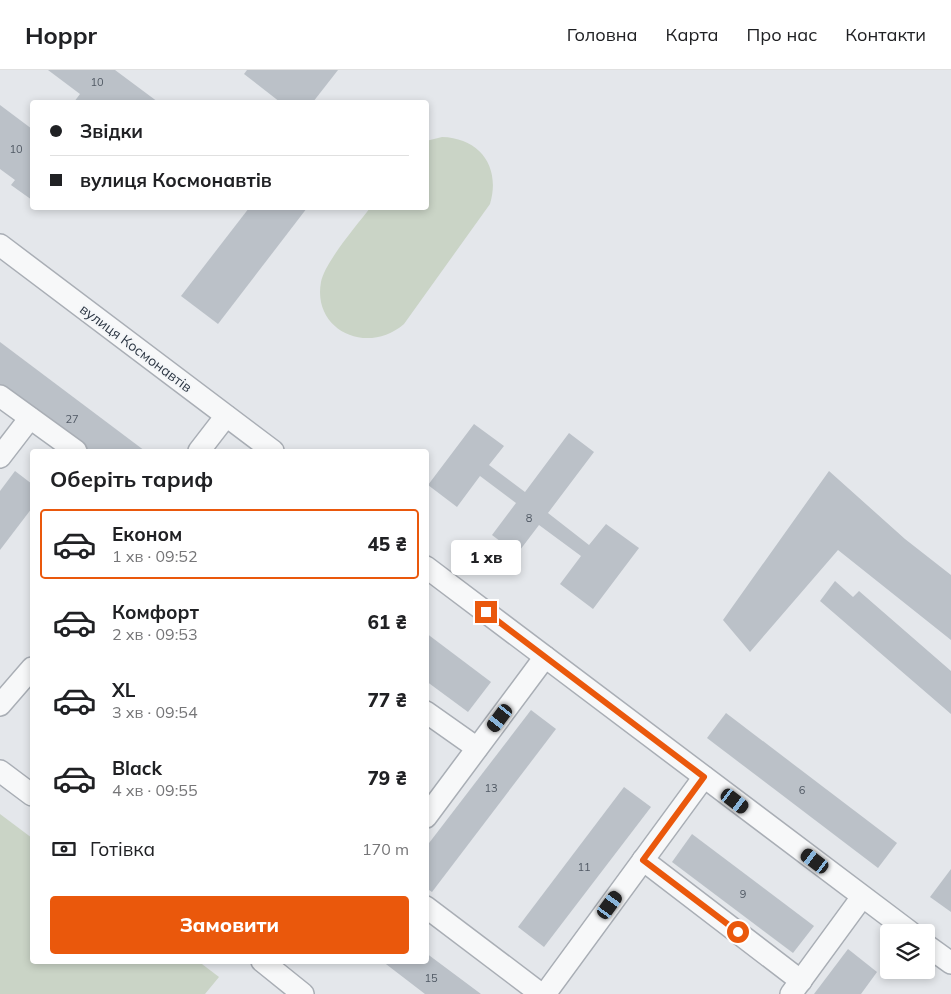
<!DOCTYPE html>
<html lang="uk">
<head>
<meta charset="utf-8">
<style>
  body { margin:0; font-family:Mulish,sans-serif; background:#f6f6f6; color:#202124; height:100vh; display:flex; flex-direction:column; font-size:19px; white-space:nowrap }
  * { box-sizing:border-box; margin:0 }
  p { font-size:16px; color:#757577 }
  .icon { flex:none; width:28px; height:28px; fill:none; stroke:currentColor; stroke-width:2; stroke-linecap:round; stroke-linejoin:round }
  .map { position:relative; flex:1; overflow:hidden }
  .details { position:absolute; left:30px; top:379px; width:399px; height:515px; display:flex; flex-direction:column; background:#fff; border-radius:5px; box-shadow:0 2px 8px #0003 }
  .details>* { flex:none }
  .banner { position:absolute; left:30px; top:30px; width:399px; height:110px; border-radius:5px; box-shadow:0 2px 8px #0003; display:grid; align-content:center; height:110px; padding:0 20px; background:#fff }
  .controls { position:absolute; left:880px; top:854px; display:grid; gap:10px }
  .controls a { display:grid; place-items:center; width:55px; height:55px; border-radius:5px; background:#fff; box-shadow:0 2px 8px #0003; font-size:25px }
  .end { position:absolute; width:22px; height:22px; margin:-11px; border:6px solid #ea580c; background:#fff; box-shadow:0 0 0 2px #fff }
  .from { border-radius:50% }
  .bubble { position:absolute; height:35px; border-radius:5px; background:#fff; box-shadow:0 2px 8px #0003; font-size:16px; font-weight:800; line-height:35px; text-align:center }
  .car { position:absolute; width:15px; height:30px; margin:-15px -8px; border-radius:6px; box-shadow:0 0 4px 1px #0007; background:linear-gradient(#222 24%,#8ab4d8 0 40%,#222 0 76%,#8ab4d8 0 86%,#222 0) }
  .banner b { display:flex; align-items:center; gap:18px; height:48px; font-size:19px }
  .banner b+b { border-top:1px solid #e0e0e0 }
  .banner i { width:12px; height:12px; background:#202124 }
  ul { padding:0; list-style:none }
  li { display:flex; align-items:center; gap:15px; height:70px; margin:0 10px 8px; padding:0 10px; border:2px solid transparent; border-radius:5px }
  li div { flex:1 }
  li b { display:block; font-size:19px }
  li em { font-style:normal; font-weight:800 }
  li.selected { border-color:#ea580c }
  li>.icon { width:45px; height:45px; stroke-width:1.5 }
  h2 { padding:0 20px; font-size:22px; line-height:60px }
  .pay { display:flex; align-items:center; gap:12px; height:55px; padding:0 20px; font-size:19px }
  .pay p { margin-inline-start:auto }
  .cta { display:flex; gap:10px; margin-top:auto; padding:10px 20px }
  .cta a { flex:1; height:58px; border-radius:5px; background:#ea580c; color:#fff; font-size:20px; font-weight:800; line-height:58px; text-align:center }
  header { display:flex; align-items:center; gap:30px; box-sizing:border-box; height:70px; padding:0 25px; background:#fff; border-bottom:1px solid #e0e0e0 }
  header strong { font-size:24px }
  nav { display:flex; gap:28px; margin-inline-start:auto; font-size:18px }
  .map>svg:first-child { display:block }
</style>
</head>
<body>
<header>
<strong>Hoppr</strong>
<nav><a>Головна</a><a>Карта</a><a>Про нас</a><a>Контакти</a></nav>
</header>
<div class="map">
<svg width="951" height="924" viewBox="0 0 951 924">
  <rect width="100%" height="100%" fill="#e4e7eb"/>
  <g fill="#cad4c6">
    <path d="M442 67C480 68 501 97 490 134L404 254C367 286 312 260 321 212 325 192 357 155 370 138H426V71Z"/>
    <path d="M0 744 32 768V891H198L219 907 205 924H0Z"/>
  </g>
  <g fill="#bbc1c8">
    <path d="M48 0H115L158 32H74L80 24Z"/>
    <path d="M247 0H338L313 32H280L244 4Z"/>
    <path d="M0 35 32 59V130L11 115 15 110 0 99Z"/>
    <path d="M249 138H307L218 254 181 226Z"/>
    <path d="M0 272 145 381H86L0 316Z"/>
    <path d="M474 354 504 376 489 395 525 422 569 363 594 382 548 443 589 475 606 454 639 478 593 539 560 514 581 486 539 455 517 484 492 465 516 433 480 406 457 437 428 415Z"/>
    <path d="M15 401 32 414V438L0 480V421Z"/>
    <path d="M829 401 905 469 951 505V570L838 480 750 582 723 550Z"/>
    <path d="M835 511 853 527 859 521 951 601V644L820 531Z"/>
    <path d="M426 563 491 612 468 642 426 611Z"/>
    <path d="M531 640 556 659 432 822 426 818V777Z"/>
    <path d="M726 643 897 773 878 798 707 668Z"/>
    <path d="M624 717 651 737 544 877 518 857Z"/>
    <path d="M692 764 814 856 793 883 672 792Z"/>
    <path d="M951 799V842L930 827Z"/>
    <path d="M848 879 877 902 861 924H814Z"/>
    <path d="M426 883 481 924H425L382 891H426Z"/>
  </g>
  <g fill="none" stroke-linecap="round" stroke-linejoin="round">
    <g stroke="#a9aeb5" stroke-width="24">
      <g id="minor">
        <path d="M0 175 273 381"/>
        <path d="M0 326 76 381"/>
        <path d="M199 381 226 346"/>
        <path d="M0 387 30 348"/>
        <path d="M426 497 910 862"/>
        <path d="M0 635 32 598"/>
        <path d="M426 642 477 678"/>
        <path d="M0 701 32 725"/>
        <path d="M426 747 545 587"/>
        <path d="M643 790 801 911"/>
        <path d="M426 837 541 924"/>
        <path d="M926 875 951 893"/>
        <path d="M262 891 303 924"/>
        <path d="M545 924 704 707"/>
        <path d="M791 924 862 827"/>
      </g>
    </g>
    <use href="#minor" stroke="#f7f8f9" stroke-width="21"/>
  </g>
  <g fill="none" stroke-linecap="round" stroke-linejoin="round">
    <path stroke="#ea580c" stroke-width="6" d="M486 542 704 707 643 790 738 862"/>
  </g>
  <g text-anchor="middle" stroke-width="4" stroke-linejoin="round" paint-order="stroke">
    <g font-size="11" fill="#505964">
      <text x="97" y="16">10</text>
      <text x="16" y="83">10</text>
      <text x="72" y="353">27</text>
      <text x="529" y="452">8</text>
      <text x="491" y="722">13</text>
      <text x="802" y="724">6</text>
      <text x="584" y="801">11</text>
      <text x="743" y="828">9</text>
      <text x="431" y="912">15</text>
    </g>
    <g font-size="14" fill="#2c3643" stroke="#f4f6f8">
      <text transform="translate(136 278) rotate(37)" y="5">вулиця Космонавтів</text>
    </g>
  </g>
</svg>
<div class="controls">
<a><svg class="icon" aria-label="layers" viewBox="0 0 24 24"><path d="M12 4l9 5-9 5-9-5zM3 14l9 5 9-5"/></svg></a>
</div>
<i class="end from" style="left:738px;top:862px"></i>
<i class="end" style="left:486px;top:542px"></i>
<div class="bubble" style="left:451px;top:470px;width:70px">1 хв</div>
<i class="car" style="left:500px;top:648px;rotate:217deg"></i>
<i class="car" style="left:735px;top:731px;rotate:127deg"></i>
<i class="car" style="left:815px;top:791px;rotate:307deg"></i>
<i class="car" style="left:610px;top:835px;rotate:36deg"></i>
<div class="banner">
<b><i class="from"></i>Звідки</b>
<b><i></i>вулиця Космонавтів</b>
</div>
<section class="details">
<h2>Оберіть тариф</h2>
<ul>
<li class="selected"><svg class="icon" aria-label="car" viewBox="0 0 24 24"><path d="M5 17H2v-5l4-1 3-4h7l3 4 3 1v5h-3M9 17h6M6 11h13"/><circle cx="7" cy="17" r="2"/><circle cx="17" cy="17" r="2"/></svg><div><b>Економ</b><p>1 хв · 09:52</p></div><em>45 ₴</em></li>
<li><svg class="icon" aria-label="car" viewBox="0 0 24 24"><path d="M5 17H2v-5l4-1 3-4h7l3 4 3 1v5h-3M9 17h6M6 11h13"/><circle cx="7" cy="17" r="2"/><circle cx="17" cy="17" r="2"/></svg><div><b>Комфорт</b><p>2 хв · 09:53</p></div><em>61 ₴</em></li>
<li><svg class="icon" aria-label="car" viewBox="0 0 24 24"><path d="M5 17H2v-5l4-1 3-4h7l3 4 3 1v5h-3M9 17h6M6 11h13"/><circle cx="7" cy="17" r="2"/><circle cx="17" cy="17" r="2"/></svg><div><b>XL</b><p>3 хв · 09:54</p></div><em>77 ₴</em></li>
<li><svg class="icon" aria-label="car" viewBox="0 0 24 24"><path d="M5 17H2v-5l4-1 3-4h7l3 4 3 1v5h-3M9 17h6M6 11h13"/><circle cx="7" cy="17" r="2"/><circle cx="17" cy="17" r="2"/></svg><div><b>Black</b><p>4 хв · 09:55</p></div><em>79 ₴</em></li>
</ul>
<div class="pay"><svg class="icon" aria-label="cash" viewBox="0 0 24 24"><path d="M3 7h18v10H3z"/><circle cx="12" cy="12" r="2"/></svg>Готівка<p>170 m</p></div>
<div class="cta"><a>Замовити</a></div>
</section>
</div>
</body>
</html>
